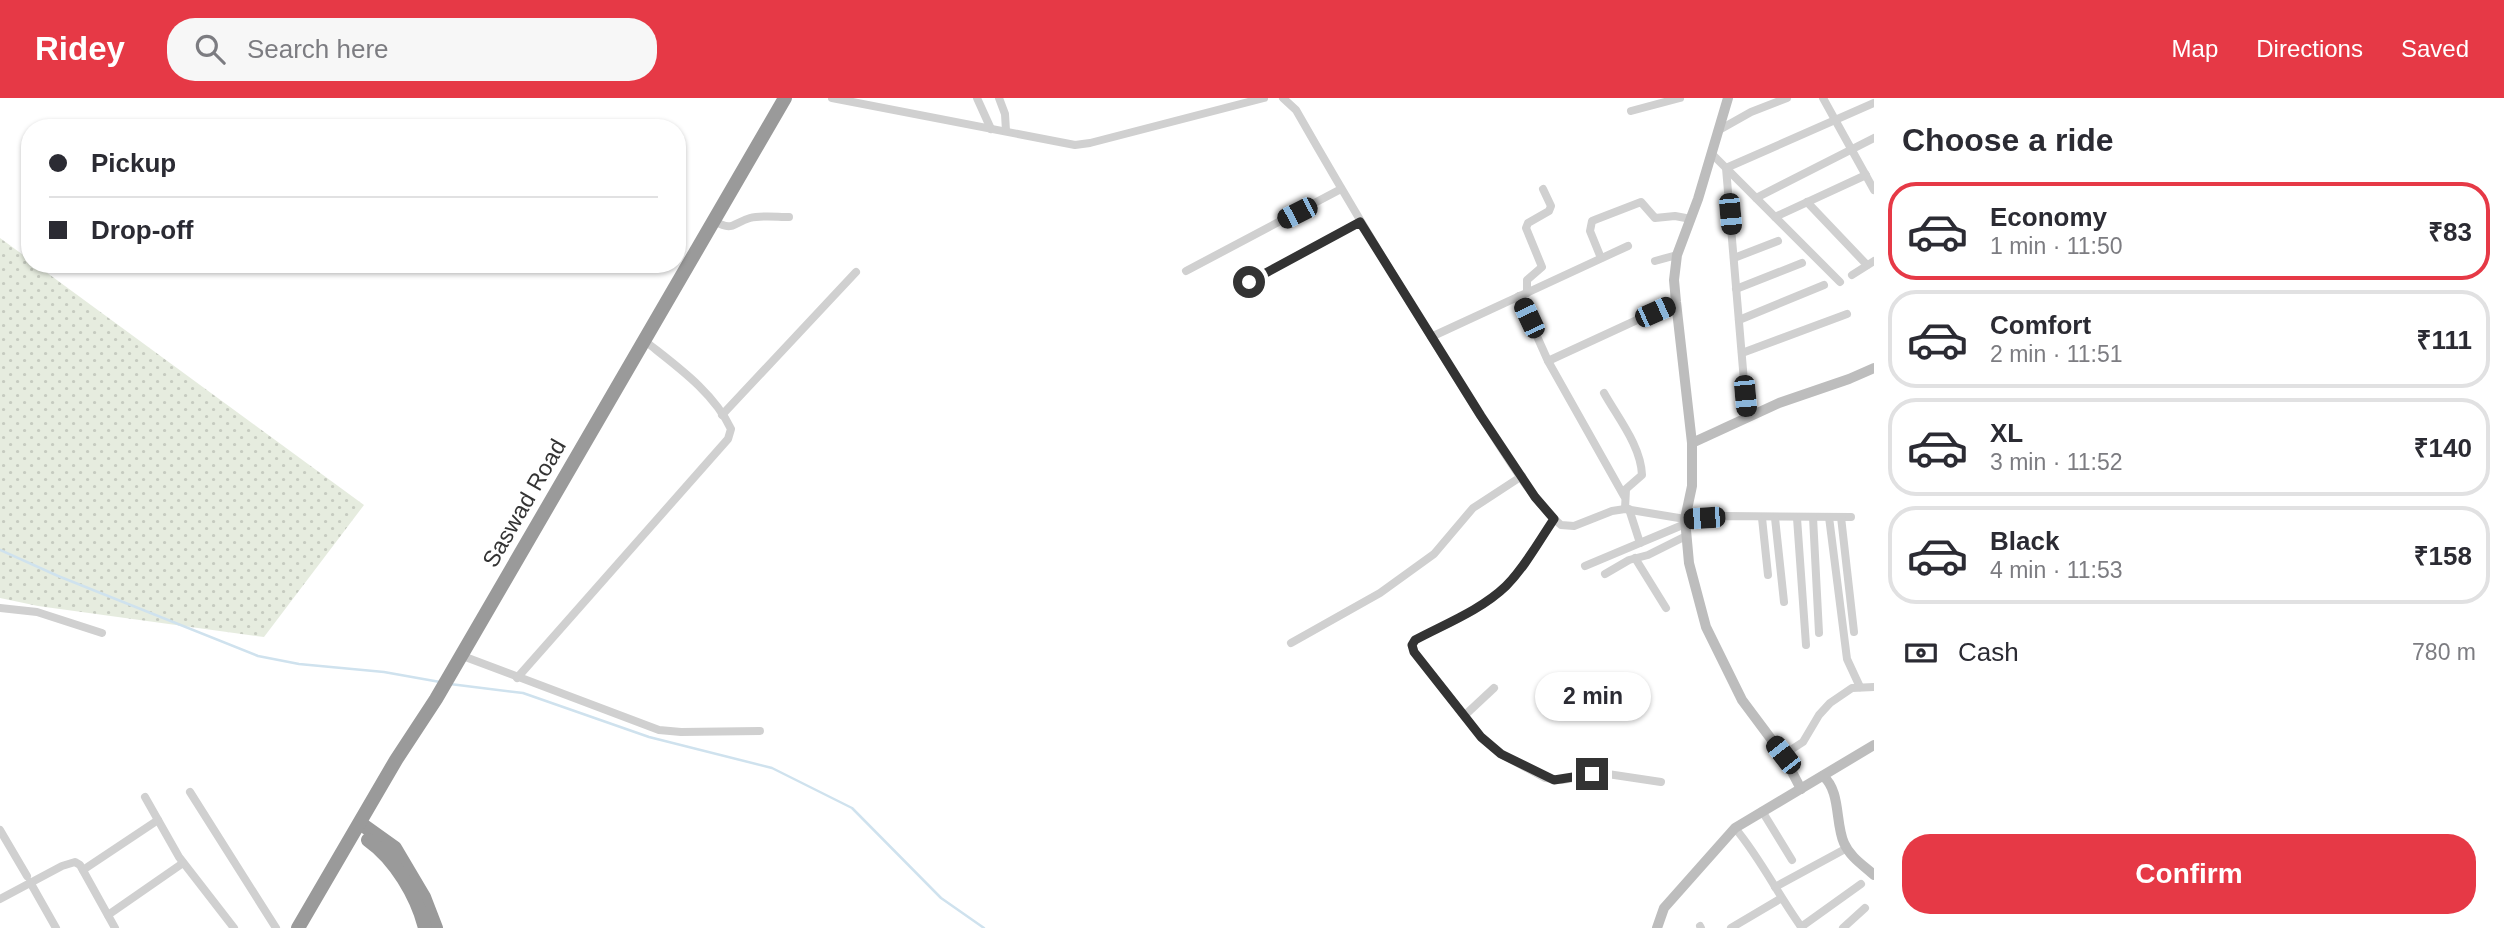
<!DOCTYPE html>
<html lang="en">
<head>
<meta charset="utf-8">
<style>
  body { margin:0; font-family:Arial,sans-serif; background:#f7f7f7; color:#2b2b33; height:100vh; display:flex; flex-direction:column; font-size:26px; white-space:nowrap }
  * { box-sizing:border-box; margin:0 }
  p { font-size:23px; color:#7c7c81 }
  .icon { flex:none; width:38px; height:38px; fill:none; stroke:currentColor; stroke-width:2; stroke-linecap:round; stroke-linejoin:round }
  .map { position:relative; flex:1; overflow:hidden }
  .panel { display:flex; flex-direction:column; background:#fff; width:630px }
  .panel>* { flex:none }
  .guide { position:absolute; left:21px; top:21px; width:665px; height:154px; border-radius:28px; box-shadow:0 2px 5px #0004; display:grid; align-content:center; height:154px; padding:0 28px; background:#fff }
  .end { position:absolute; width:32px; height:32px; margin:-16px; border:9px solid #333; background:#fff; box-shadow:0 0 0 4px #fff }
  .from { border-radius:50% }
  .bubble { position:absolute; height:49px; border-radius:24px; background:#fff; box-shadow:0 2px 5px #0004; font-size:23px; font-weight:800; line-height:49px; text-align:center }
  .car { position:absolute; width:21px; height:42px; margin:-21px -10px; border-radius:9px; box-shadow:0 0 5px 2px #0007; background:linear-gradient(#222 24%,#8ab4d8 0 40%,#222 0 76%,#8ab4d8 0 86%,#222 0) }
  .guide b { display:flex; align-items:center; gap:24px; height:66px; font-size:26px }
  .guide b+b { border-top:2px solid #e1e1e2 }
  .guide i { width:18px; height:18px; background:#2b2b33 }
  ul { padding:0; list-style:none }
  li { display:flex; align-items:center; gap:21px; height:98px; margin:0 14px 10px; padding:0 14px; border:4px solid #e1e1e2; border-radius:28px }
  li div { flex:1 }
  li b { display:block; font-size:26px }
  li em { font-style:normal; font-weight:800 }
  li.active { border-color:#e63946 }
  li>.icon { width:63px; height:63px; stroke-width:1.5 }
  h2 { padding:0 28px; font-size:32px; line-height:84px }
  .pay { display:flex; align-items:center; gap:18px; height:77px; padding:0 28px; font-size:26px }
  .pay p { margin-inline-start:auto }
  .button { display:flex; gap:14px; margin-top:auto; padding:14px 28px }
  .button a { flex:1; height:80px; border-radius:28px; background:#e63946; color:#fff; font-size:28px; font-weight:800; line-height:80px; text-align:center }
  header { display:flex; align-items:center; gap:42px; box-sizing:border-box; height:98px; padding:0 35px; background:#e63946; color:#fff }
  header strong { font-size:33px }
  nav { display:flex; gap:38px; margin-inline-start:auto; font-size:24px }
  .search { width:490px; height:63px; background:#f7f7f7; display:flex; align-items:center; gap:18px; box-sizing:border-box; padding:0 24px; border-radius:28px; color:#7c7c81; font-size:26px }
  main { display:flex; flex:1; min-height:0 }
  .map>svg:first-child { display:block }
</style>
</head>
<body>
<header>
<strong>Ridey</strong>
<div class="search"><svg class="icon" aria-label="search" viewBox="0 0 24 24"><circle cx="10" cy="10" r="6"/><path d="M15 15l6 6"/></svg>Search here</div>
<nav><a>Map</a><a>Directions</a><a>Saved</a></nav>
</header>
<main>
<div class="map">
<svg width="1874" height="830" viewBox="0 0 1874 830">
  <defs>
    <pattern id="grass-dots" width="8" height="8" patternUnits="userSpaceOnUse" patternTransform="scale(1.75)"><rect width="8" height="8" fill="#e6ecdf"/><path d="M2 2h.1M6 6h.1" fill="none" stroke="#c6cbc0" stroke-width="1.8" stroke-linecap="round"/></pattern>
  </defs>
  <rect width="100%" height="100%" fill="#fff"/>
  <path fill="url(#grass-dots)" d="M0 140 30 162V166H35L364 407 264 539 38 508 0 500Z"/>
  <g fill="none" stroke-linecap="round" stroke-linejoin="round">
    <g stroke="#cfe2ee" stroke-width="2.5">
      <path d="M0 452 58 478 258 558 299 566 384 574 440 584"/>
      <path d="M450 586 523 595 649 639 772 670 852 710 941 800 984 830"/>
    </g>
    <g stroke="#d0d0d0" stroke-width="8">
      <path d="M832 0 1075 47 1090 45 1264 0"/>
      <path d="M977 0 991 31"/>
      <path d="M999 0 1005 16 1006 33"/>
      <path d="M1283 0 1296 12C1353 112 1412 209 1473 306 1496 341 1530 401 1561 427L1574 428 1612 413 1625 411 1685 421 1725 418 1851 419"/>
      <path d="M1823 0 1874 92"/>
      <path d="M1631 13 1680 0"/>
      <path d="M1719 32 1751 14 1787 0"/>
      <path d="M1712 56 1840 184"/>
      <path d="M1756 100 1874 40"/>
      <path d="M1807 104 1867 167"/>
      <path d="M1775 119 1866 77"/>
      <path d="M714 123C734 134 732 125 750 120 761 117 777 119 789 119"/>
      <path d="M1601 160 1590 133 1592 123 1597 121 1641 104 1655 120 1675 118 1691 121"/>
      <path d="M1734 160 1778 143"/>
      <path d="M1655 163 1677 157"/>
      <path d="M1186 173 1341 91"/>
      <path d="M1852 177 1874 163"/>
      <path d="M1249 184 1360 124"/>
      <path d="M1736 191 1802 165"/>
      <path d="M1527 195V182L1542 169 1526 130 1528 125 1549 113 1551 108 1543 91"/>
      <path d="M1519 198 1548 263 1624 398"/>
      <path d="M1739 222 1824 187"/>
      <path d="M1431 239 1628 148"/>
      <path d="M1742 255 1847 216"/>
      <path d="M1548 263 1676 204"/>
      <path d="M1604 295C1618 320 1641 348 1642 377L1626 391 1625 411"/>
      <path d="M722 317 856 174"/>
      <path d="M1747 319 1726 70 1874 5"/>
      <path d="M1629 411 1640 445"/>
      <path d="M1813 419 1819 535"/>
      <path d="M1829 419 1847 561 1860 589"/>
      <path d="M1841 419 1854 534"/>
      <path d="M1762 420 1768 477"/>
      <path d="M1775 420 1784 504"/>
      <path d="M1797 420 1806 547"/>
      <path d="M1554 421C1539 443 1525 469 1506 488 1482 512 1445 526 1415 542L1412 547 1414 554 1481 639 1501 656 1545 680 1562 682 1601 675 1661 684"/>
      <path d="M1635 460 1666 510"/>
      <path d="M1585 468 1685 426"/>
      <path d="M1605 476 1629 462 1648 457 1686 438"/>
      <path d="M0 510 37 514 102 535"/>
      <path d="M1291 545 1380 495 1434 456 1473 410 1522 378"/>
      <path d="M460 557 659 632 681 634 760 633"/>
      <path d="M517 580 728 341 731 331C714 294 675 267 645 243"/>
      <path d="M1464 618 1494 590"/>
      <path d="M1783 657 1803 644 1819 617 1830 605 1852 590 1874 589"/>
      <path d="M190 694 276 830"/>
      <path d="M145 699 179 759 234 830"/>
      <path d="M1762 713 1792 762"/>
      <path d="M1735 730C1761 761 1778 797 1802 830"/>
      <path d="M0 732 27 778"/>
      <path d="M83 772 158 722"/>
      <path d="M30 784 56 830"/>
      <path d="M1775 789 1847 750"/>
      <path d="M0 801 62 768 75 764 80 767 115 830"/>
      <path d="M108 817 183 765"/>
      <path d="M1700 828 1701 830"/>
      <path d="M1801 829 1861 786"/>
      <path d="M1731 830 1780 801"/>
      <path d="M1843 830 1865 810"/>
    </g>
    <g stroke="#bdbdbd" stroke-width="10">
      <path d="M1728 0 1698 101 1677 157 1674 182 1676 204 1692 345V388L1685 421 1689 465 1706 529 1742 602 1783 657 1801 691"/>
      <path d="M1692 345 1779 305 1849 281 1874 270"/>
      <path d="M1823 678C1841 693 1835 725 1844 745 1850 759 1863 767 1874 777"/>
      <path d="M1657 830 1664 810 1735 730 1874 647"/>
    </g>
    <g stroke="#9a9a9a" stroke-width="14">
      <path d="M360 725 395 750 424 799 436 830"/>
      <path d="M368 742C395 761 417 798 425 830"/>
      <path d="M298 830 396 662 436 601 785 0"/>
    </g>
  </g>
  <g fill="none" stroke-linecap="round" stroke-linejoin="round">
    <path stroke="#333" stroke-width="9" d="M1249 184 1360 124 1481 318 1535 399 1554 421C1539 443 1525 469 1506 488 1481 512 1445 526 1415 542L1412 547 1414 554 1481 639 1501 656 1554 682 1592 676"/>
  </g>
  <g text-anchor="middle" stroke-width="7" stroke-linejoin="round" paint-order="stroke">
    <g font-size="23" fill="#333" stroke="#fff">
      <text transform="translate(524 405) rotate(-60)" y="8">Saswad Road</text>
    </g>
  </g>
</svg>
<i class="end from" style="left:1249px;top:184px"></i>
<i class="end" style="left:1592px;top:676px"></i>
<div class="bubble" style="left:1535px;top:574px;width:116px">2 min</div>
<i class="car" style="left:1297px;top:115px;rotate:243deg"></i>
<i class="car" style="left:1730px;top:116px;rotate:175deg"></i>
<i class="car" style="left:1655px;top:214px;rotate:66deg"></i>
<i class="car" style="left:1529px;top:220px;rotate:335deg"></i>
<i class="car" style="left:1745px;top:298px;rotate:175deg"></i>
<i class="car" style="left:1704px;top:420px;rotate:266deg"></i>
<i class="car" style="left:1783px;top:657px;rotate:322deg"></i>
<div class="guide">
<b><i class="from"></i>Pickup</b>
<b><i></i>Drop-off</b>
</div>
</div>
<section class="panel">
<h2>Choose a ride</h2>
<ul>
<li class="active"><svg class="icon" aria-label="car" viewBox="0 0 24 24"><path d="M5 17H2v-5l4-1 3-4h7l3 4 3 1v5h-3M9 17h6M6 11h13"/><circle cx="7" cy="17" r="2"/><circle cx="17" cy="17" r="2"/></svg><div><b>Economy</b><p>1 min · 11:50</p></div><em>₹83</em></li>
<li><svg class="icon" aria-label="car" viewBox="0 0 24 24"><path d="M5 17H2v-5l4-1 3-4h7l3 4 3 1v5h-3M9 17h6M6 11h13"/><circle cx="7" cy="17" r="2"/><circle cx="17" cy="17" r="2"/></svg><div><b>Comfort</b><p>2 min · 11:51</p></div><em>₹111</em></li>
<li><svg class="icon" aria-label="car" viewBox="0 0 24 24"><path d="M5 17H2v-5l4-1 3-4h7l3 4 3 1v5h-3M9 17h6M6 11h13"/><circle cx="7" cy="17" r="2"/><circle cx="17" cy="17" r="2"/></svg><div><b>XL</b><p>3 min · 11:52</p></div><em>₹140</em></li>
<li><svg class="icon" aria-label="car" viewBox="0 0 24 24"><path d="M5 17H2v-5l4-1 3-4h7l3 4 3 1v5h-3M9 17h6M6 11h13"/><circle cx="7" cy="17" r="2"/><circle cx="17" cy="17" r="2"/></svg><div><b>Black</b><p>4 min · 11:53</p></div><em>₹158</em></li>
</ul>
<div class="pay"><svg class="icon" aria-label="cash" viewBox="0 0 24 24"><path d="M3 7h18v10H3z"/><circle cx="12" cy="12" r="2"/></svg>Cash<p>780 m</p></div>
<div class="button"><a>Confirm</a></div>
</section>
</main>
</body>
</html>
